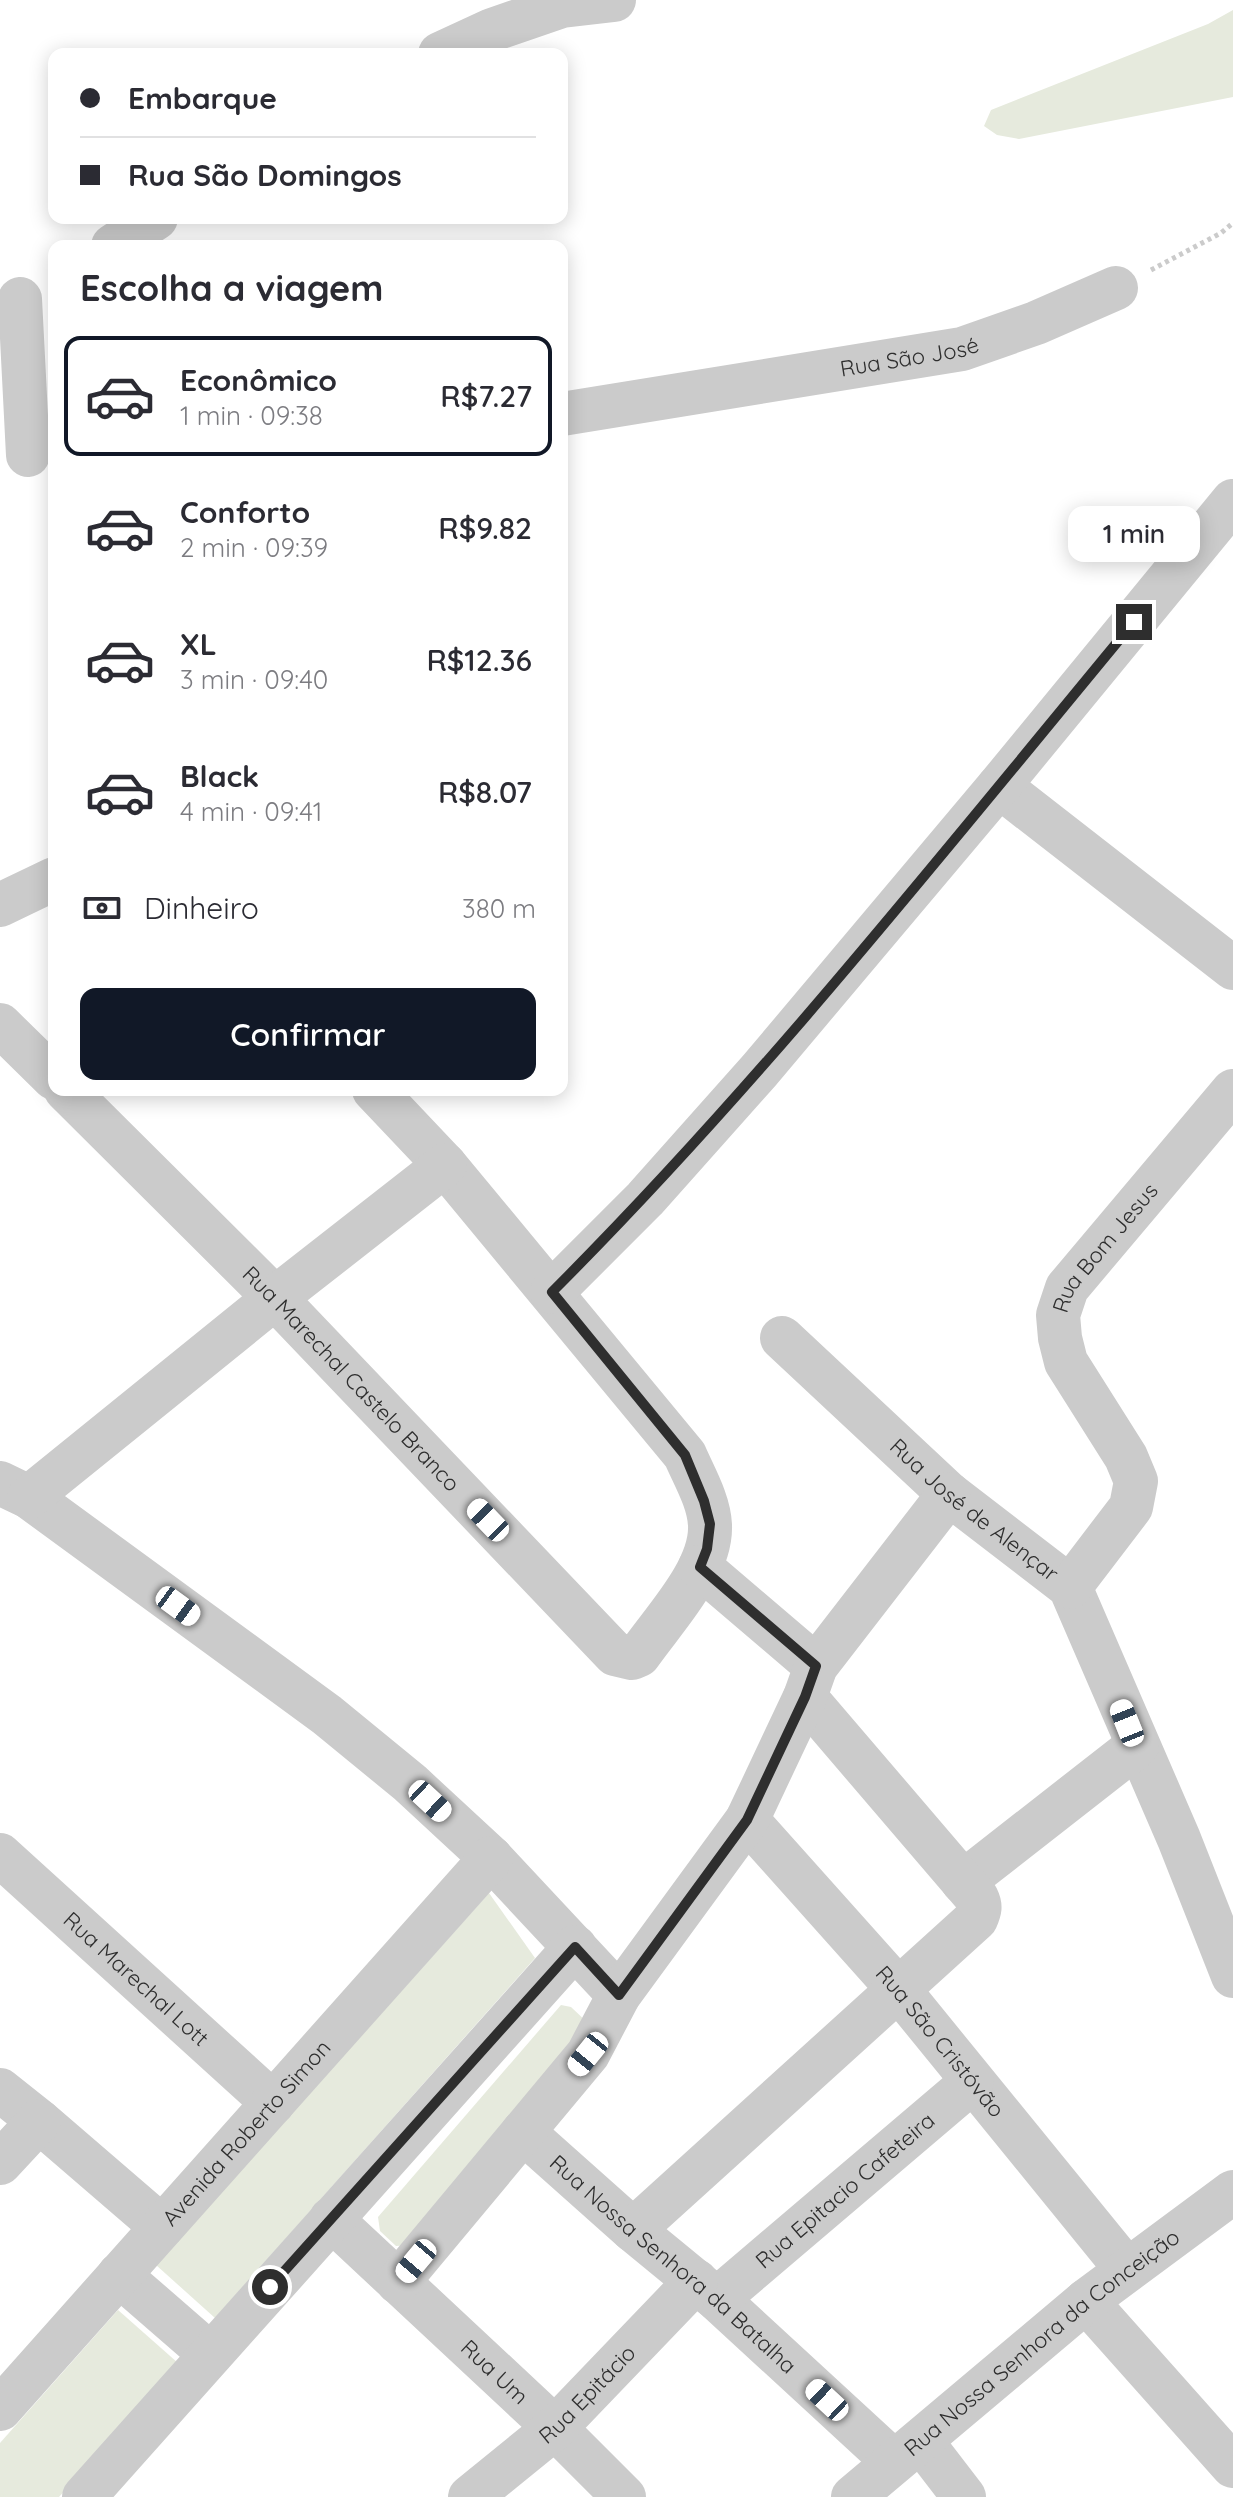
<!DOCTYPE html>
<html lang="pt">
<head>
<meta charset="utf-8">
<style>
  body { margin:0; font-family:Quicksand,sans-serif; background:#f7f7f7; color:#2b2b33; height:100vh; display:flex; flex-direction:column; font-size:30px; white-space:nowrap }
  * { box-sizing:border-box; margin:0 }
  p { font-size:26px; color:#7c7c81 }
  .icon { flex:none; width:44px; height:44px; fill:none; stroke:currentColor; stroke-width:2; stroke-linecap:round; stroke-linejoin:round }
  .map { position:relative; flex:1; overflow:hidden }
  .details { position:absolute; left:48px; top:240px; width:520px; height:856px; display:flex; flex-direction:column; background:#fff; border-radius:16px; box-shadow:0 4px 20px #0003 }
  .details>* { flex:none }
  .top-card { position:absolute; left:48px; top:48px; width:520px; height:176px; border-radius:16px; box-shadow:0 4px 20px #0003; display:grid; align-content:center; height:176px; padding:0 32px; background:#fff }
  .end { position:absolute; width:36px; height:36px; margin:-18px; border:10px solid #2e2e2e; background:#fff; box-shadow:0 0 0 4px #fff }
  .from { border-radius:50% }
  .bubble { position:absolute; height:56px; border-radius:16px; background:#fff; box-shadow:0 4px 20px #0003; font-size:26px; font-weight:600; line-height:56px; text-align:center }
  .car { position:absolute; width:24px; height:48px; margin:-24px -12px; border-radius:10px; box-shadow:0 0 6px 2px #0007; background:linear-gradient(#fff 24%,#345 0 40%,#fff 0 76%,#345 0 86%,#fff 0) }
  .top-card b { display:flex; align-items:center; gap:28px; height:76px; font-size:30px }
  .top-card b+b { border-top:2px solid #e1e1e2 }
  .top-card i { width:20px; height:20px; background:#2b2b33 }
  ul { padding:0; list-style:none }
  li { display:flex; align-items:center; gap:24px; height:120px; margin:0 16px 12px; padding:0 16px; border:4px solid transparent; border-radius:16px }
  li div { flex:1 }
  li b { display:block; font-size:30px }
  li em { font-style:normal; font-weight:600 }
  li.current { border-color:#111827 }
  li>.icon { width:72px; height:72px; stroke-width:1.5 }
  h2 { padding:0 32px; font-size:36px; line-height:96px }
  .pay { display:flex; align-items:center; gap:20px; height:88px; padding:0 32px; font-size:30px }
  .pay p { margin-inline-start:auto }
  .primary-button { display:flex; gap:16px; margin-top:auto; padding:16px 32px }
  .primary-button a { flex:1; height:92px; border-radius:16px; background:#111827; color:#fff; font-size:32px; font-weight:600; line-height:92px; text-align:center }
  .map>svg:first-child { display:block }
</style>
</head>
<body>
<div class="map">
<svg width="1233" height="2497" viewBox="0 0 1233 2497">
  <rect width="100%" height="100%" fill="#fff"/>
  <g fill="#e6eadd">
    <path d="M1233 10V97L1019 139 997 135 984 126 991 110 1208 24Z"/>
    <path d="M489 1893 535 1958 215 2318 156 2265Z"/>
    <path d="M561 2005 571 2007 589 2024 410 2245 396 2246 380 2231 378 2217Z"/>
    <path d="M118 2310 178 2363 59 2497H0V2443Z"/>
  </g>
  <g fill="none" stroke-linecap="round" stroke-linejoin="round">
    <path stroke="#cbcbcb" stroke-width="5" stroke-dasharray="4 4" stroke-linecap="butt" d="M1151 270 1221 233 1233 223"/>
    <g stroke="#cbcbcb" stroke-width="44">
      <path d="M440 54 492 30 562 6 614 0"/>
      <path d="M113 246 156 218"/>
      <path d="M20 299 28 455"/>
      <path id="s1" d="M562 414 962 349 1036 323 1116 288"/>
      <path d="M999 786 1233 968"/>
      <path d="M0 905 54 879"/>
      <path d="M0 1025 54 1078"/>
      <path id="s2" d="M66 1090 275 1298 615 1654 632 1658 639 1655C664 1619 712 1570 710 1525 709 1501 694 1476 685 1455L445 1165 374 1090"/>
      <path d="M552 1292 645 1199 759 1071 999 786 1233 501"/>
      <path id="s3" d="M782 1338 949 1494 1070 1587 1179 1839 1233 1976"/>
      <path d="M0 1483 29 1497 327 1715 410 1783 491 1858 619 1995"/>
      <path d="M29 1497 275 1298 445 1165"/>
      <path d="M700 1567 816 1666"/>
      <path id="s4" d="M1070 1587 1131 1507 1136 1481 1126 1457 1066 1362 1060 1338 1058 1315 1067 1288 1233 1091"/>
      <path id="s5" d="M747 1820 899 1990 1127 2270"/>
      <path id="s6" d="M0 1855 273 2103"/>
      <path d="M963 1882 1137 1746"/>
      <path d="M0 2090 39 2121 162 2227"/>
      <path id="s7" d="M523 2132 633 2230 717 2299 893 2461"/>
      <path d="M0 2163 39 2121"/>
      <path id="s8" d="M331 2219 555 2428 624 2497"/>
      <path d="M633 2230 976 1919C980 1910 981 1906 977 1898L805 1697"/>
      <path d="M119 2275 210 2354"/>
      <path d="M398 2282 588 2054 619 1995 747 1820 805 1697 816 1666 949 1494"/>
      <path id="s9" d="M717 2299 972 2082"/>
      <path d="M1086 2301 1233 2466"/>
      <path id="s10" d="M0 2409 491 1858"/>
      <path d="M921 2441 964 2497"/>
      <path d="M84 2497 575 1947"/>
      <path id="s11" d="M470 2497 555 2428 696 2281"/>
      <path id="s12" d="M853 2497 1086 2301 1233 2192"/>
    </g>
  </g>
  <g fill="none" stroke-linecap="round" stroke-linejoin="round">
    <path stroke="#2e2e2e" stroke-width="10" d="M270 2287 575 1947 619 1995 747 1820 805 1697 816 1666 700 1567 707 1549 710 1524 704 1501 685 1455 552 1292C761 1083 945 850 1134 622"/>
  </g>
  <g text-anchor="middle" stroke-width="8" stroke-linejoin="round" paint-order="stroke">
    <g font-size="22" fill="#2e2e2e" stroke="#fff">
      <text dy="8" stroke="none"><textPath href="#s1" startOffset="352">Rua São José</textPath></text>
      <text dy="8" stroke="none"><textPath href="#s4" startOffset="396">Rua Bom Jesus</textPath></text>
      <text dy="8" stroke="none"><textPath href="#s2" startOffset="406">Rua Marechal Castelo Branco</textPath></text>
      <text dy="8" stroke="none"><textPath href="#s3" startOffset="258">Rua José de Alençar</textPath></text>
      <text dy="8" stroke="none"><textPath href="#s6" startOffset="184">Rua Marechal Lott</textPath></text>
      <text dy="8" stroke="none"><textPath href="#s5" startOffset="294">Rua São Cristóvão</textPath></text>
      <text dy="8" stroke="none"><textPath href="#s10" startOffset="370">Avenida Roberto Simon</textPath></text>
      <text dy="8" stroke="none"><textPath href="#s9" startOffset="168">Rua Epitacio Cafeteira</textPath></text>
      <text dy="8" stroke="none"><textPath href="#s7" startOffset="200">Rua Nossa Senhora da Batalha</textPath></text>
      <text dy="8" stroke="none"><textPath href="#s12" startOffset="244">Rua Nossa Senhora da Conceição</textPath></text>
      <text dy="8" stroke="none"><textPath href="#s8" startOffset="224">Rua Um</textPath></text>
      <text dy="8" stroke="none"><textPath href="#s11" startOffset="156">Rua Epitácio</textPath></text>
    </g>
  </g>
</svg>
<i class="end from" style="left:270px;top:2287px"></i>
<i class="end" style="left:1134px;top:622px"></i>
<div class="bubble" style="left:1068px;top:506px;width:132px">1 min</div>
<i class="car" style="left:488px;top:1520px;rotate:316deg"></i>
<i class="car" style="left:178px;top:1606px;rotate:126deg"></i>
<i class="car" style="left:1127px;top:1723px;rotate:338deg"></i>
<i class="car" style="left:430px;top:1801px;rotate:133deg"></i>
<i class="car" style="left:588px;top:2054px;rotate:219deg"></i>
<i class="car" style="left:416px;top:2261px;rotate:220deg"></i>
<i class="car" style="left:827px;top:2400px;rotate:313deg"></i>
<div class="top-card">
<b><i class="from"></i>Embarque</b>
<b><i></i>Rua São Domingos</b>
</div>
<section class="details">
<h2>Escolha a viagem</h2>
<ul>
<li class="current"><svg class="icon" aria-label="car" viewBox="0 0 24 24"><path d="M5 17H2v-5l4-1 3-4h7l3 4 3 1v5h-3M9 17h6M6 11h13"/><circle cx="7" cy="17" r="2"/><circle cx="17" cy="17" r="2"/></svg><div><b>Econômico</b><p>1 min · 09:38</p></div><em>R$7.27</em></li>
<li><svg class="icon" aria-label="car" viewBox="0 0 24 24"><path d="M5 17H2v-5l4-1 3-4h7l3 4 3 1v5h-3M9 17h6M6 11h13"/><circle cx="7" cy="17" r="2"/><circle cx="17" cy="17" r="2"/></svg><div><b>Conforto</b><p>2 min · 09:39</p></div><em>R$9.82</em></li>
<li><svg class="icon" aria-label="car" viewBox="0 0 24 24"><path d="M5 17H2v-5l4-1 3-4h7l3 4 3 1v5h-3M9 17h6M6 11h13"/><circle cx="7" cy="17" r="2"/><circle cx="17" cy="17" r="2"/></svg><div><b>XL</b><p>3 min · 09:40</p></div><em>R$12.36</em></li>
<li><svg class="icon" aria-label="car" viewBox="0 0 24 24"><path d="M5 17H2v-5l4-1 3-4h7l3 4 3 1v5h-3M9 17h6M6 11h13"/><circle cx="7" cy="17" r="2"/><circle cx="17" cy="17" r="2"/></svg><div><b>Black</b><p>4 min · 09:41</p></div><em>R$8.07</em></li>
</ul>
<div class="pay"><svg class="icon" aria-label="cash" viewBox="0 0 24 24"><path d="M3 7h18v10H3z"/><circle cx="12" cy="12" r="2"/></svg>Dinheiro<p>380 m</p></div>
<div class="primary-button"><a>Confirmar</a></div>
</section>
</div>
</body>
</html>
